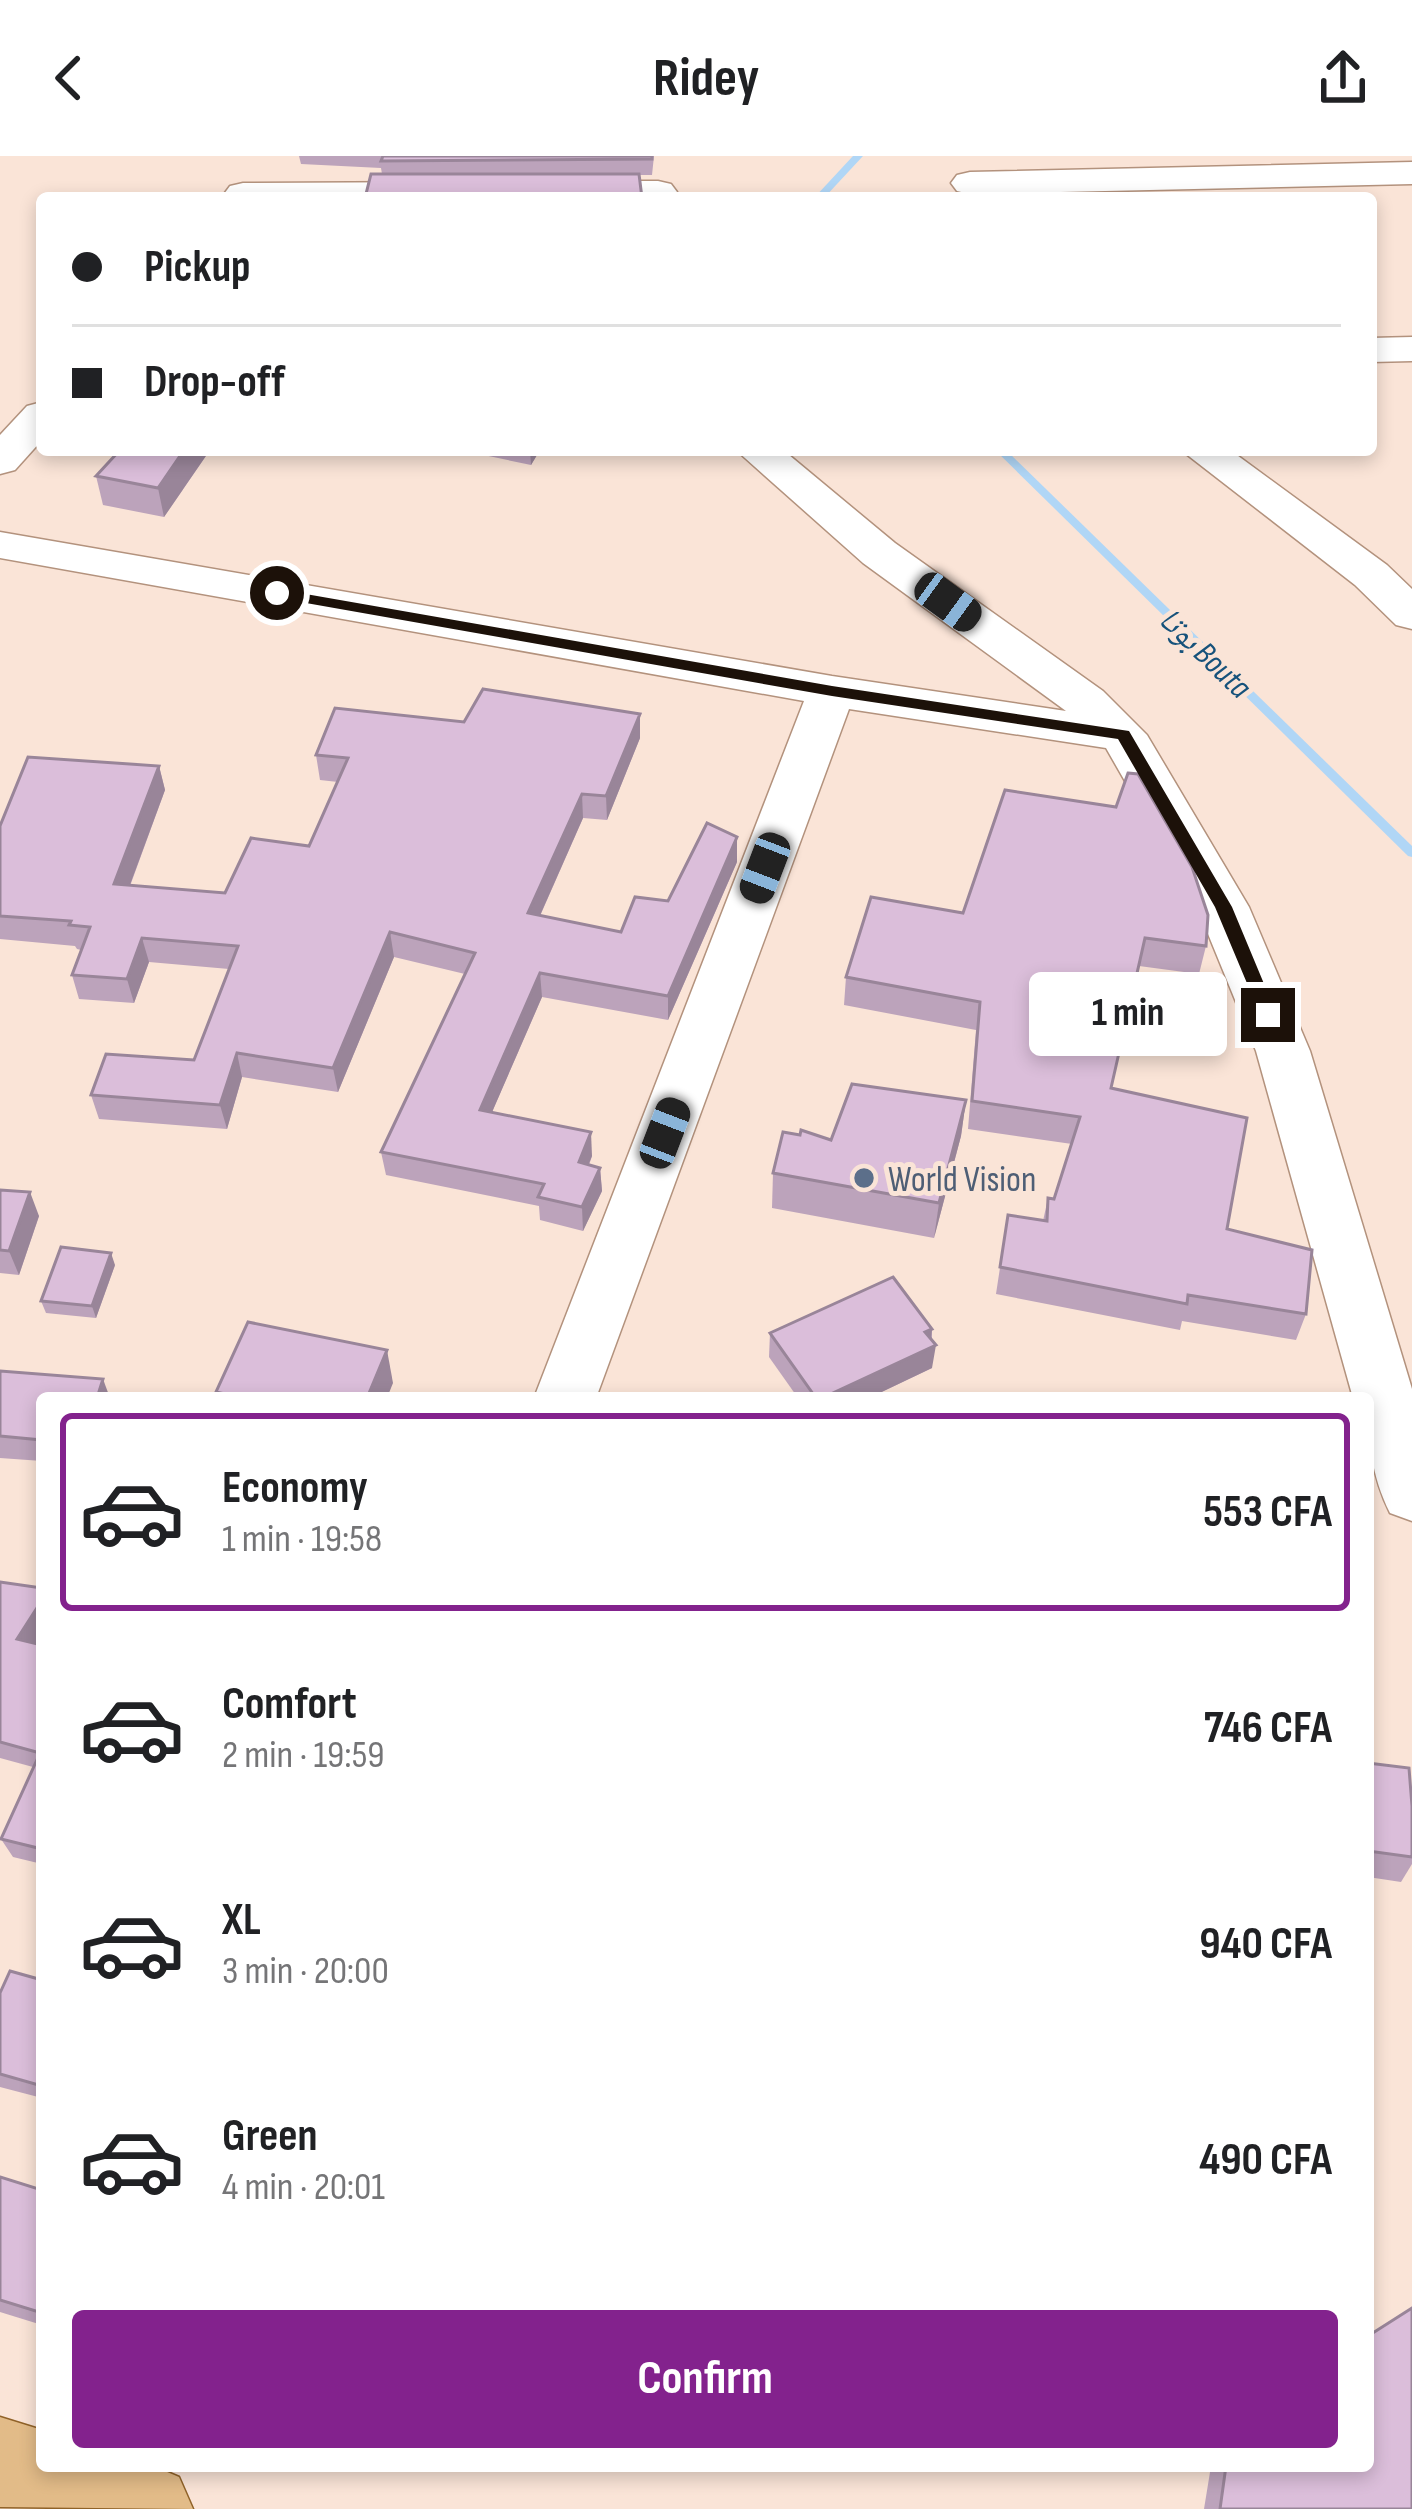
<!DOCTYPE html>
<html lang="en">
<head>
<meta charset="utf-8">
<style>
  body { margin:0; font-family:"Sofia Sans Condensed","Noto Naskh Arabic",sans-serif; background:#f6f6f6; color:#202124; height:100vh; display:flex; flex-direction:column; font-size:45px; white-space:nowrap }
  * { box-sizing:border-box; margin:0 }
  p { font-size:39px; color:#757577 }
  .icon { flex:none; width:66px; height:66px; fill:none; stroke:currentColor; stroke-width:2; stroke-linecap:round; stroke-linejoin:round }
  .map { position:relative; flex:1; overflow:hidden }
  .details { position:absolute; left:36px; top:1236px; width:1338px; height:1080px; display:flex; flex-direction:column; background:#fff; border-radius:12px; box-shadow:0 6px 18px #0003 }
  .details>* { flex:none }
  .banner { position:absolute; left:36px; top:36px; width:1341px; height:264px; border-radius:12px; box-shadow:0 6px 18px #0003; display:grid; align-content:center; height:264px; padding:0 36px; background:#fff }
  .end { position:absolute; width:54px; height:54px; margin:-27px; border:15px solid #1c1109; background:#fff; box-shadow:0 0 0 6px #fff }
  .from { border-radius:50% }
  .bubble { position:absolute; height:84px; border-radius:12px; background:#fff; box-shadow:0 6px 18px #0003; font-size:39px; font-weight:700; line-height:84px; text-align:center }
  .car { position:absolute; width:36px; height:72px; margin:-36px -18px; border-radius:15px; box-shadow:0 0 9px 3px #0007; background:linear-gradient(#222 24%,#8ab4d8 0 40%,#222 0 76%,#8ab4d8 0 86%,#222 0) }
  .banner b { display:flex; align-items:center; gap:42px; height:114px; font-size:45px }
  .banner b+b { border-top:3px solid #e0e0e0 }
  .banner i { width:30px; height:30px; background:#202124 }
  ul { padding:21px 0 0; list-style:none }
  li { display:flex; align-items:center; gap:36px; height:198px; margin:0 24px 18px; padding:0 12px; border:6px solid transparent; border-radius:12px }
  li div { flex:1 }
  li b { display:block; font-size:45px }
  li em { font-style:normal; font-weight:700 }
  li.current { border-color:#83228d }
  li>.icon { width:108px; height:108px; stroke-width:1.5 }
  .button { display:flex; gap:24px; margin-top:auto; padding:24px 36px }
  .button a { flex:1; height:138px; border-radius:12px; background:#83228d; color:#fff; font-size:48px; font-weight:700; line-height:138px; text-align:center }
  header { display:flex; justify-content:space-between; align-items:center; height:156px; padding:0 36px; background:#fff; font-size:54px; font-weight:700 }
  .map>svg:first-child { display:block }
</style>
</head>
<body>
<header><svg class="icon" aria-label="back" viewBox="0 0 24 24"><path d="M15 5l-7 7 7 7"/></svg>Ridey<svg class="icon" aria-label="share" viewBox="0 0 24 24"><path d="M12 15V3M7 8l5-5 5 5M5 13v7h14v-7"/></svg></header>
<div class="map">
<svg width="1412" height="2353" viewBox="0 0 1412 2353">
  <rect width="100%" height="100%" fill="#fae4d7"/>
  <g fill="none" stroke-linecap="round" stroke-linejoin="round">
    <g fill="#b0d6f6" fill-rule="evenodd">
      <path d="M853 0H863L824 42H814Z"/>
      <path d="M995 294H1006L1412 690V701L1408 700Z"/>
    </g>
    <g stroke="#b3927d" stroke-width="3">
      <g id="street">
        <path d="M1412 6V28L970 38 957 35 951 27 957 19 970 16Z"/>
        <path d="M561 25H658L671 28 677 36 673 42H546L542 36 548 28Z"/>
        <path d="M447 26 460 29 466 37 463 42H227L224 38 230 30 243 27Z"/>
        <path d="M1412 181V205L1371 206V182Z"/>
        <path d="M42 246V284L15 314 0 318V279L27 250Z"/>
        <path d="M736 294H783L895 387 1103 535 1147 579 1249 751 1310 895 1412 1233V1365L1390 1357C1371 1319 1368 1284 1368 1242H1353L1256 895 1197 751 1106 592 849 553 596 1242H534L804 545 0 402V376L832 520 1066 555 863 407Z"/>
        <path d="M1181 294H1230L1387 409 1412 433V473L1396 469 1355 429Z"/>
      </g>
    </g>
    <g stroke="#906228" stroke-width="3">
      <path id="primary" d="M0 2261 42 2274V2310H153L179 2321 193 2353 0 2351Z"/>
    </g>
    <use href="#street" fill="#fff" fill-rule="evenodd"/>
    <use href="#primary" fill="#e2bb88" fill-rule="evenodd"/>
  </g>
  <g fill="#bca3bb">
    <path d="M299 0H654L652 19H639L382 18 381 12 301 8Z"/>
    <path d="M120 294H210L164 361 103 349 96 320Z"/>
    <path d="M460 294H540L531 309Z"/>
    <path d="M640 582 607 664 583 662 540 760 621 776 668 745 737 706 668 864 542 841 492 956 592 1000 589 1009 600 1012 602 1035 583 1075 540 1064 539 1050 386 1019 381 996 465 818 394 801 338 936 242 921 227 973 99 963 91 939 194 904 229 813 149 806 134 847 79 843 72 819 81 794 77 793 75 790 0 783V670L159 610 165 634 130 730 225 737 309 690 338 626 320 624 316 599Z"/>
    <path d="M1116 651 1206 790 1199 818 1139 810 1111 932 1227 1073 1306 1158 1296 1184 1182 1165 1180 1174 996 1138 1008 1059 1043 1065 1048 1042 1054 1043 1072 988 968 973 976 874 844 849 846 821 963 757Z"/>
    <path d="M966 944 961 980 934 1082 772 1052 773 1017 831 984Z"/>
    <path d="M0 1034 39 1060 19 1119 0 1117Z"/>
    <path d="M115 1109 96 1162 46 1157 41 1145Z"/>
    <path d="M932 1173V1212L869 1242H798L769 1201 770 1177Z"/>
    <path d="M0 1215 42 1242V1305L0 1302Z"/>
    <path d="M0 1426 42 1432V1481L37 1488 42 1489V1708L13 1701 1 1683 33 1611 0 1602Z"/>
    <path d="M1368 1607 1412 1650V1708L1401 1726 1368 1721Z"/>
    <path d="M42 1824V1942L0 1931V1837Z"/>
    <path d="M0 2021 42 2034V2169L0 2156Z"/>
    <path d="M1211 2310H1368L1412 2353H1204Z"/>
  </g>
  <g fill="#998599">
    <path d="M184 294H210L164 361 158 332Z"/>
    <path d="M530 294H540L531 309Z"/>
    <path d="M640 558V582L607 664 606 640Z"/>
    <path d="M159 610 165 634 121 753 114 728Z"/>
    <path d="M582 638 583 662 530 782 528 757Z"/>
    <path d="M737 681V706L668 864V840Z"/>
    <path d="M390 776 394 801 338 936 333 912Z"/>
    <path d="M142 782 149 806 134 847 127 823Z"/>
    <path d="M540 817 542 841 483 977 480 954Z"/>
    <path d="M237 897 242 921 227 973 220 949Z"/>
    <path d="M966 944 961 980 934 1082 939 1047Z"/>
    <path d="M591 976 592 1000 580 1029 579 1006Z"/>
    <path d="M600 1012 602 1035 583 1075 582 1051Z"/>
    <path d="M30 1036 39 1060 19 1119 9 1095Z"/>
    <path d="M111 1097 115 1109 96 1162 92 1150Z"/>
    <path d="M932 1173 930 1192 936 1189 932 1212 869 1242H822Z"/>
    <path d="M387 1194 393 1227 387 1242H367Z"/>
    <path d="M103 1223 110 1242H97Z"/>
    <path d="M42 1444V1481L28 1503 17 1483Z"/>
  </g>
  <g fill="#dbbeda" stroke="#998599" stroke-width="3">
    <path d="M383 0H652V3L381 5Z"/>
    <path d="M371 18H639L642 42H365Z"/>
    <path d="M120 294H184L158 332 96 320Z"/>
    <path d="M483 533 640 558 606 640 582 638 528 757 621 776 635 741 668 745 707 667 737 681 668 840 540 817 480 954 591 976 579 1006 600 1012 582 1051 538 1041 544 1028 381 996 475 797 390 776 333 912 237 897 220 949 91 939 106 898 194 904 238 790 142 782 127 823 72 819 90 771 69 769 71 765 0 760V670L28 601 159 610 114 728 225 737 251 682 309 690 348 602 316 599 335 552 464 566Z"/>
    <path d="M1128 617 1138 618 1192 711 1208 759 1206 790 1145 782 1111 932 1247 962 1227 1073 1312 1094 1306 1158 1188 1139 1187 1148 1000 1111 1008 1059 1047 1065 1048 1042 1054 1043 1080 961 972 945 980 846 846 821 871 741 963 757 1005 634 1116 651Z"/>
    <path d="M852 928 966 944 939 1047 773 1017 783 976 800 979 801 974 831 984Z"/>
    <path d="M0 1034 30 1036 9 1095 0 1094Z"/>
    <path d="M61 1091 111 1097 92 1150 41 1145Z"/>
    <path d="M893 1121 932 1173 925 1176 936 1189 822 1242H816L770 1177Z"/>
    <path d="M248 1166 387 1194 367 1242H233L234 1240 216 1236Z"/>
    <path d="M0 1215 103 1223 97 1242H42V1284L0 1280Z"/>
    <path d="M0 1426 42 1432V1444L17 1483 42 1489V1693L1 1683 40 1597 0 1586Z"/>
    <path d="M1368 1607 1409 1612 1412 1650V1701L1368 1695Z"/>
    <path d="M10 1815 42 1824V1930L0 1918V1837Z"/>
    <path d="M0 2021 42 2034V2157L0 2144Z"/>
    <path d="M1412 2152V2353H1220L1226 2310H1368V2180Z"/>
  </g>
  <path fill="#1c1109" d="M277 433 832 530 1129 575 1232 751 1277 859 1262 863 1215 751 1118 583 832 540 272 441 270 437Z"/>
  <circle fill="#5c6f8a" stroke="#fae4d7" stroke-width="4.5" cx="864" cy="1022" r="12"/>
  <g text-anchor="middle" stroke-width="10" stroke-linejoin="round" paint-order="stroke">
    <g font-size="33" font-style="italic" fill="#16527b" stroke="#fae4d7">
      <text transform="translate(1206 496) rotate(44)" y="12">بوتا Bouta</text>
    </g>
    <g font-size="36" fill="#4e5e75" stroke="#fae4d7" text-anchor="start">
      <text x="888" y="1035">World Vision</text>
    </g>
  </g>
</svg>
<i class="end from" style="left:277px;top:437px"></i>
<i class="end" style="left:1268px;top:859px"></i>
<div class="bubble" style="left:1029px;top:816px;width:198px">1 min</div>
<i class="car" style="left:948px;top:446px;rotate:126deg"></i>
<i class="car" style="left:765px;top:712px;rotate:201deg"></i>
<i class="car" style="left:665px;top:977px;rotate:21deg"></i>
<div class="banner">
<b><i class="from"></i>Pickup</b>
<b><i></i>Drop-off</b>
</div>
<section class="details">
<ul>
<li class="current"><svg class="icon" aria-label="car" viewBox="0 0 24 24"><path d="M5 17H2v-5l4-1 3-4h7l3 4 3 1v5h-3M9 17h6M6 11h13"/><circle cx="7" cy="17" r="2"/><circle cx="17" cy="17" r="2"/></svg><div><b>Economy</b><p>1 min · 19:58</p></div><em>553 CFA</em></li>
<li><svg class="icon" aria-label="car" viewBox="0 0 24 24"><path d="M5 17H2v-5l4-1 3-4h7l3 4 3 1v5h-3M9 17h6M6 11h13"/><circle cx="7" cy="17" r="2"/><circle cx="17" cy="17" r="2"/></svg><div><b>Comfort</b><p>2 min · 19:59</p></div><em>746 CFA</em></li>
<li><svg class="icon" aria-label="car" viewBox="0 0 24 24"><path d="M5 17H2v-5l4-1 3-4h7l3 4 3 1v5h-3M9 17h6M6 11h13"/><circle cx="7" cy="17" r="2"/><circle cx="17" cy="17" r="2"/></svg><div><b>XL</b><p>3 min · 20:00</p></div><em>940 CFA</em></li>
<li><svg class="icon" aria-label="car" viewBox="0 0 24 24"><path d="M5 17H2v-5l4-1 3-4h7l3 4 3 1v5h-3M9 17h6M6 11h13"/><circle cx="7" cy="17" r="2"/><circle cx="17" cy="17" r="2"/></svg><div><b>Green</b><p>4 min · 20:01</p></div><em>490 CFA</em></li>
</ul>
<div class="button"><a>Confirm</a></div>
</section>
</div>
</body>
</html>
